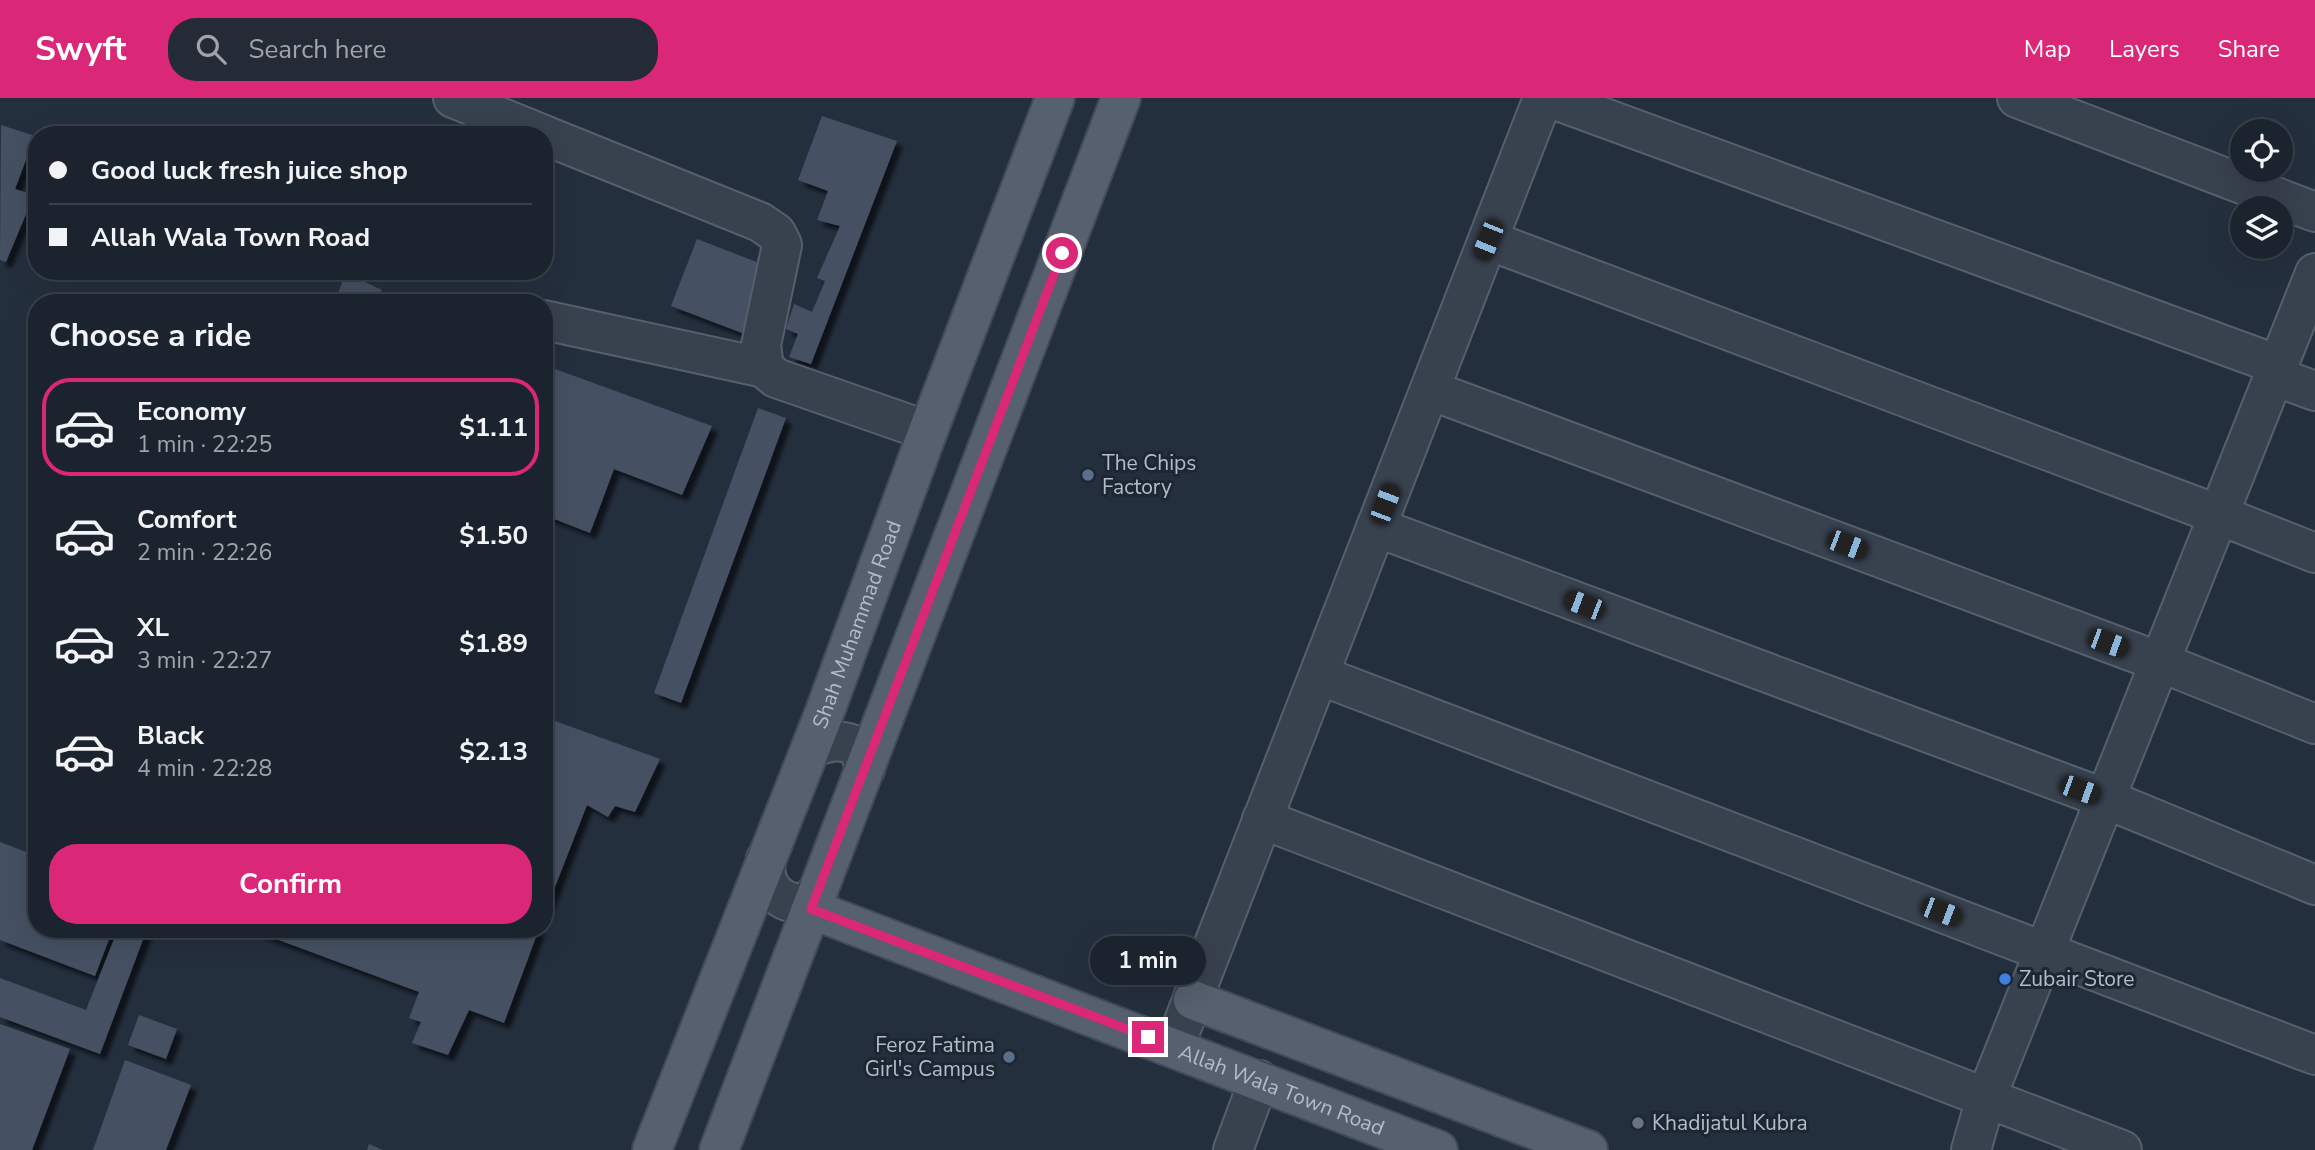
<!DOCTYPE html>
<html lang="en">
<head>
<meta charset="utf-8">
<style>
  body { margin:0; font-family:"Nunito Sans",sans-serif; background:#242b36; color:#f1f3f6; height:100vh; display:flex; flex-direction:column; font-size:26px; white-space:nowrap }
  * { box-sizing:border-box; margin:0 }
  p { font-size:23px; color:#a0a4aa }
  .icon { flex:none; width:38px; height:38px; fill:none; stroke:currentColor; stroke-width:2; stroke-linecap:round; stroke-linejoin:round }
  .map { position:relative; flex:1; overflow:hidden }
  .panel { position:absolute; left:28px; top:196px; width:525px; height:644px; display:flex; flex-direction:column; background:#1b232e; border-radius:28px; box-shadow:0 7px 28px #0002,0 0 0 2px #39404a }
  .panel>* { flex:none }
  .hud { position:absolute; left:28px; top:28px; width:525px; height:154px; border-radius:28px; box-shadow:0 7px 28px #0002,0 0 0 2px #39404a; display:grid; align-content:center; height:154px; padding:0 21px; background:#1b232e }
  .buttons { position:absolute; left:2230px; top:21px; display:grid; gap:14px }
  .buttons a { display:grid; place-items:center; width:63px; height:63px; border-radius:50%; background:#1b232e; box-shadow:0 7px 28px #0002,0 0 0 2px #39404a; font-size:35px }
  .end { position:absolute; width:32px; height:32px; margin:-16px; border:9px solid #db2777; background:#fff; box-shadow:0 0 0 4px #fff }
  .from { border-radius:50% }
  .bubble { position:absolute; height:49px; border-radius:24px; background:#1b232e; box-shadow:0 7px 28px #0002,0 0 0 2px #39404a; font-size:23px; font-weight:700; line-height:49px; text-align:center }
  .car { position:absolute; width:21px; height:42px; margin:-21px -10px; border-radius:9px; box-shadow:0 0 5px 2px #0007; background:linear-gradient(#222 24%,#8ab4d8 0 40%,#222 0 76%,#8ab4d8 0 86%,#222 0) }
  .hud b { display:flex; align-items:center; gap:24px; height:66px; font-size:26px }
  .hud b+b { border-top:2px solid #39404a }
  .hud i { width:18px; height:18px; background:#f1f3f6 }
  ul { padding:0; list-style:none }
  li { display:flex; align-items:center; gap:21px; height:98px; margin:0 14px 10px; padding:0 7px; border:4px solid transparent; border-radius:28px }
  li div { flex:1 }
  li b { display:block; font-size:26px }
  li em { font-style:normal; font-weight:700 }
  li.current { border-color:#db2777 }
  li>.icon { width:63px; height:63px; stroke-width:1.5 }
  h2 { padding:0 21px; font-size:32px; line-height:84px }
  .button { display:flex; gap:14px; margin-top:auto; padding:14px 21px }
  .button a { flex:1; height:80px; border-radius:28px; background:#db2777; color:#fff; font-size:28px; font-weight:700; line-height:80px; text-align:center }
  header { display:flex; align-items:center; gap:42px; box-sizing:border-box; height:98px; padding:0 35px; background:#db2777; color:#fff }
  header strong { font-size:33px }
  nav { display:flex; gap:38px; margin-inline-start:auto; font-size:24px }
  .search { width:490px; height:63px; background:#242b36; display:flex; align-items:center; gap:18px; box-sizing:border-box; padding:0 24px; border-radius:28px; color:#a0a4aa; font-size:26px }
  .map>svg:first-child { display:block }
</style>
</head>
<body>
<header>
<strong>Swyft</strong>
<div class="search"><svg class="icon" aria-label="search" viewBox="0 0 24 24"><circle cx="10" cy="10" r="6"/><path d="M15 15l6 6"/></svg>Search here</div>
<nav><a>Map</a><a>Layers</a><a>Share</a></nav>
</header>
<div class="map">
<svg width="2315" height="1052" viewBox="0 0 2315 1052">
  <defs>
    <filter id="shadow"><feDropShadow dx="6" dy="6" stdDeviation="2" flood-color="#0009"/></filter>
  </defs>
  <rect width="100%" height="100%" fill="#242f3e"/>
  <g fill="#455162" filter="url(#shadow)">
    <path d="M822 18 897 43 811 266 789 259 798 236 786 231 794 206 812 214 825 183 817 180 840 128 817 122 828 93 798 82Z"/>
    <path d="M1 27 35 38 15 91 34 97 6 164 0 162Z"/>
    <path d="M697 141 767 168 742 235 671 208Z"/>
    <path d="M346 175 382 192 377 205H334Z"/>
    <path d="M544 267 712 328 682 397 614 371 590 435 544 417Z"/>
    <path d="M758 310 786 320 681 605 654 595Z"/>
    <path d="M544 619 660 661 635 714 615 708 608 719 587 707 544 817Z"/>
    <path d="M0 744 37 758V831H113L95 878 0 842Z"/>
    <path d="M118 831H147L100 956 0 919V880L86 912Z"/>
    <path d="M249 831H539L504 925 469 912 448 957 412 945 421 924 409 920 419 894Z"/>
    <path d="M139 917 177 931 166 961 128 947Z"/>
    <path d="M0 926 70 951 32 1052H0Z"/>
    <path d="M125 962 191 987 166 1052H93Z"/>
    <path d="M369 1046 383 1052H367Z"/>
  </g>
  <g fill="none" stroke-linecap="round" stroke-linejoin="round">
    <g stroke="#565f6c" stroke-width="42">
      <g id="minor">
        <path d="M453 0 544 37"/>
        <path d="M1550 0 2278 267"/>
        <path d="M2017 0 2315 114"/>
        <path d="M544 37 760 124 776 135 782 147 761 247 764 270 776 280 928 333"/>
        <path d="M1488 142 2219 417 2315 455"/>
        <path d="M544 222 764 270"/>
        <path d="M2274 278 2315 293"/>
        <path d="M1430 292 2160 564 2315 626"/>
        <path d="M1376 429 2106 701 2315 787"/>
        <path d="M1319 577 2315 957"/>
        <path d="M811 650C829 643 841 640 859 649L865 671"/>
        <path d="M1262 721 2122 1052"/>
        <path d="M766 761C762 787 777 805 803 806L818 795"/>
        <path d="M1174 949 1543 0"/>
        <path d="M1233 1052 1259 982"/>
        <path d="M1971 1052 1986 1000 2315 175"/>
      </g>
    </g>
    <g stroke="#414a57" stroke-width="42">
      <g id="major">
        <path id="s1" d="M811 811 1438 1052"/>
        <path d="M1193 902 1588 1052"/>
        <path id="s2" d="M652 1052 824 616 928 333 1055 0"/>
        <path d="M719 1052 1121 0"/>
      </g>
    </g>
    <use href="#minor" stroke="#38414e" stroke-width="38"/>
    <use href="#major" stroke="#56606e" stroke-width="38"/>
  </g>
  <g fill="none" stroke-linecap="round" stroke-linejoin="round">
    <path stroke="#db2777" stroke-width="9" d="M1062 155 811 811 1148 939"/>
  </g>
  <g fill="#5c6f8a" stroke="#1d2633" stroke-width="2.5">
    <circle cx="1088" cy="377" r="7"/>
    <circle cx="1009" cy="959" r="7"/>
  </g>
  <circle fill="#3f7fe0" stroke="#1d2633" stroke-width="2.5" cx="2005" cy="881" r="7"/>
  <circle fill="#6b7280" stroke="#1d2633" stroke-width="2.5" cx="1638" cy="1025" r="7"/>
  <g text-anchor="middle" stroke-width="6" stroke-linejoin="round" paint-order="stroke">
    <g font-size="21" fill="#b4bcc9" stroke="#1d2633" text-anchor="start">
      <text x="1102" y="372">The Chips<tspan x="1102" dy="24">Factory</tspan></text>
      <text x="2019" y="888">Zubair Store</text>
      <text x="995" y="954" text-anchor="end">Feroz Fatima<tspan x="995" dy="24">Girl's Campus</tspan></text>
      <text x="1652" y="1032">Khadijatul Kubra</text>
    </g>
    <g font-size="21" fill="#b4bcc9" stroke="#1d2633">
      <text dy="7" stroke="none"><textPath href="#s2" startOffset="564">Shah Muhammad Road</textPath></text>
      <text dy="7" stroke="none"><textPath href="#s1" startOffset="504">Allah Wala Town Road</textPath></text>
    </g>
  </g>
</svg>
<div class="buttons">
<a><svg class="icon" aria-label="locate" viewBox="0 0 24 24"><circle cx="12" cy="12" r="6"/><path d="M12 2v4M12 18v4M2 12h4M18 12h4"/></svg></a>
<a><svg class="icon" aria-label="layers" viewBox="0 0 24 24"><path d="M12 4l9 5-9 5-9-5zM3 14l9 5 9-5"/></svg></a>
</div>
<i class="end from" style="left:1062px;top:155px"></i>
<i class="end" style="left:1148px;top:939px"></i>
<div class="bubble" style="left:1090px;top:838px;width:116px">1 min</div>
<i class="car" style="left:1488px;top:142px;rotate:202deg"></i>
<i class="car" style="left:1385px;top:406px;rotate:21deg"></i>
<i class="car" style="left:1847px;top:447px;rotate:111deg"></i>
<i class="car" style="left:1584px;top:507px;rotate:291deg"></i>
<i class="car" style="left:2108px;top:545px;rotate:110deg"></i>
<i class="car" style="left:2080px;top:692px;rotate:110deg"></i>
<i class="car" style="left:1941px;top:814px;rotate:111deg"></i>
<div class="hud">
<b><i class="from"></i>Good luck fresh juice shop</b>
<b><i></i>Allah Wala Town Road</b>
</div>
<section class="panel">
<h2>Choose a ride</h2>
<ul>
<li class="current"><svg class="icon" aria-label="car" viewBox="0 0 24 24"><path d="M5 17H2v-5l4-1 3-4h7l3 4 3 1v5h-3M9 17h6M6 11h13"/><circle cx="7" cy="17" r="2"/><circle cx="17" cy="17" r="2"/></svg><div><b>Economy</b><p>1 min · 22:25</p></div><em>$1.11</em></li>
<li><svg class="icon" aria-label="car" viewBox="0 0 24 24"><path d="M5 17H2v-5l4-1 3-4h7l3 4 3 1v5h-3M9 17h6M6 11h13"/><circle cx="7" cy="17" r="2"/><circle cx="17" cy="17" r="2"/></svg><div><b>Comfort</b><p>2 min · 22:26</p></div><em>$1.50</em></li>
<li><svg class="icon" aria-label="car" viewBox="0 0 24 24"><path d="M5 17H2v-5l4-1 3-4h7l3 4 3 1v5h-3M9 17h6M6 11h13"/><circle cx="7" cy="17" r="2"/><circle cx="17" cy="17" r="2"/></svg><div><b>XL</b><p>3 min · 22:27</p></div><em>$1.89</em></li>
<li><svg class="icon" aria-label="car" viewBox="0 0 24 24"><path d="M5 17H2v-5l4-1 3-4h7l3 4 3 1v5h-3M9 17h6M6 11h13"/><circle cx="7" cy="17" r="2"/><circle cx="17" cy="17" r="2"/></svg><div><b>Black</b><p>4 min · 22:28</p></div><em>$2.13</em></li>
</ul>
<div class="button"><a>Confirm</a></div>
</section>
</div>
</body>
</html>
